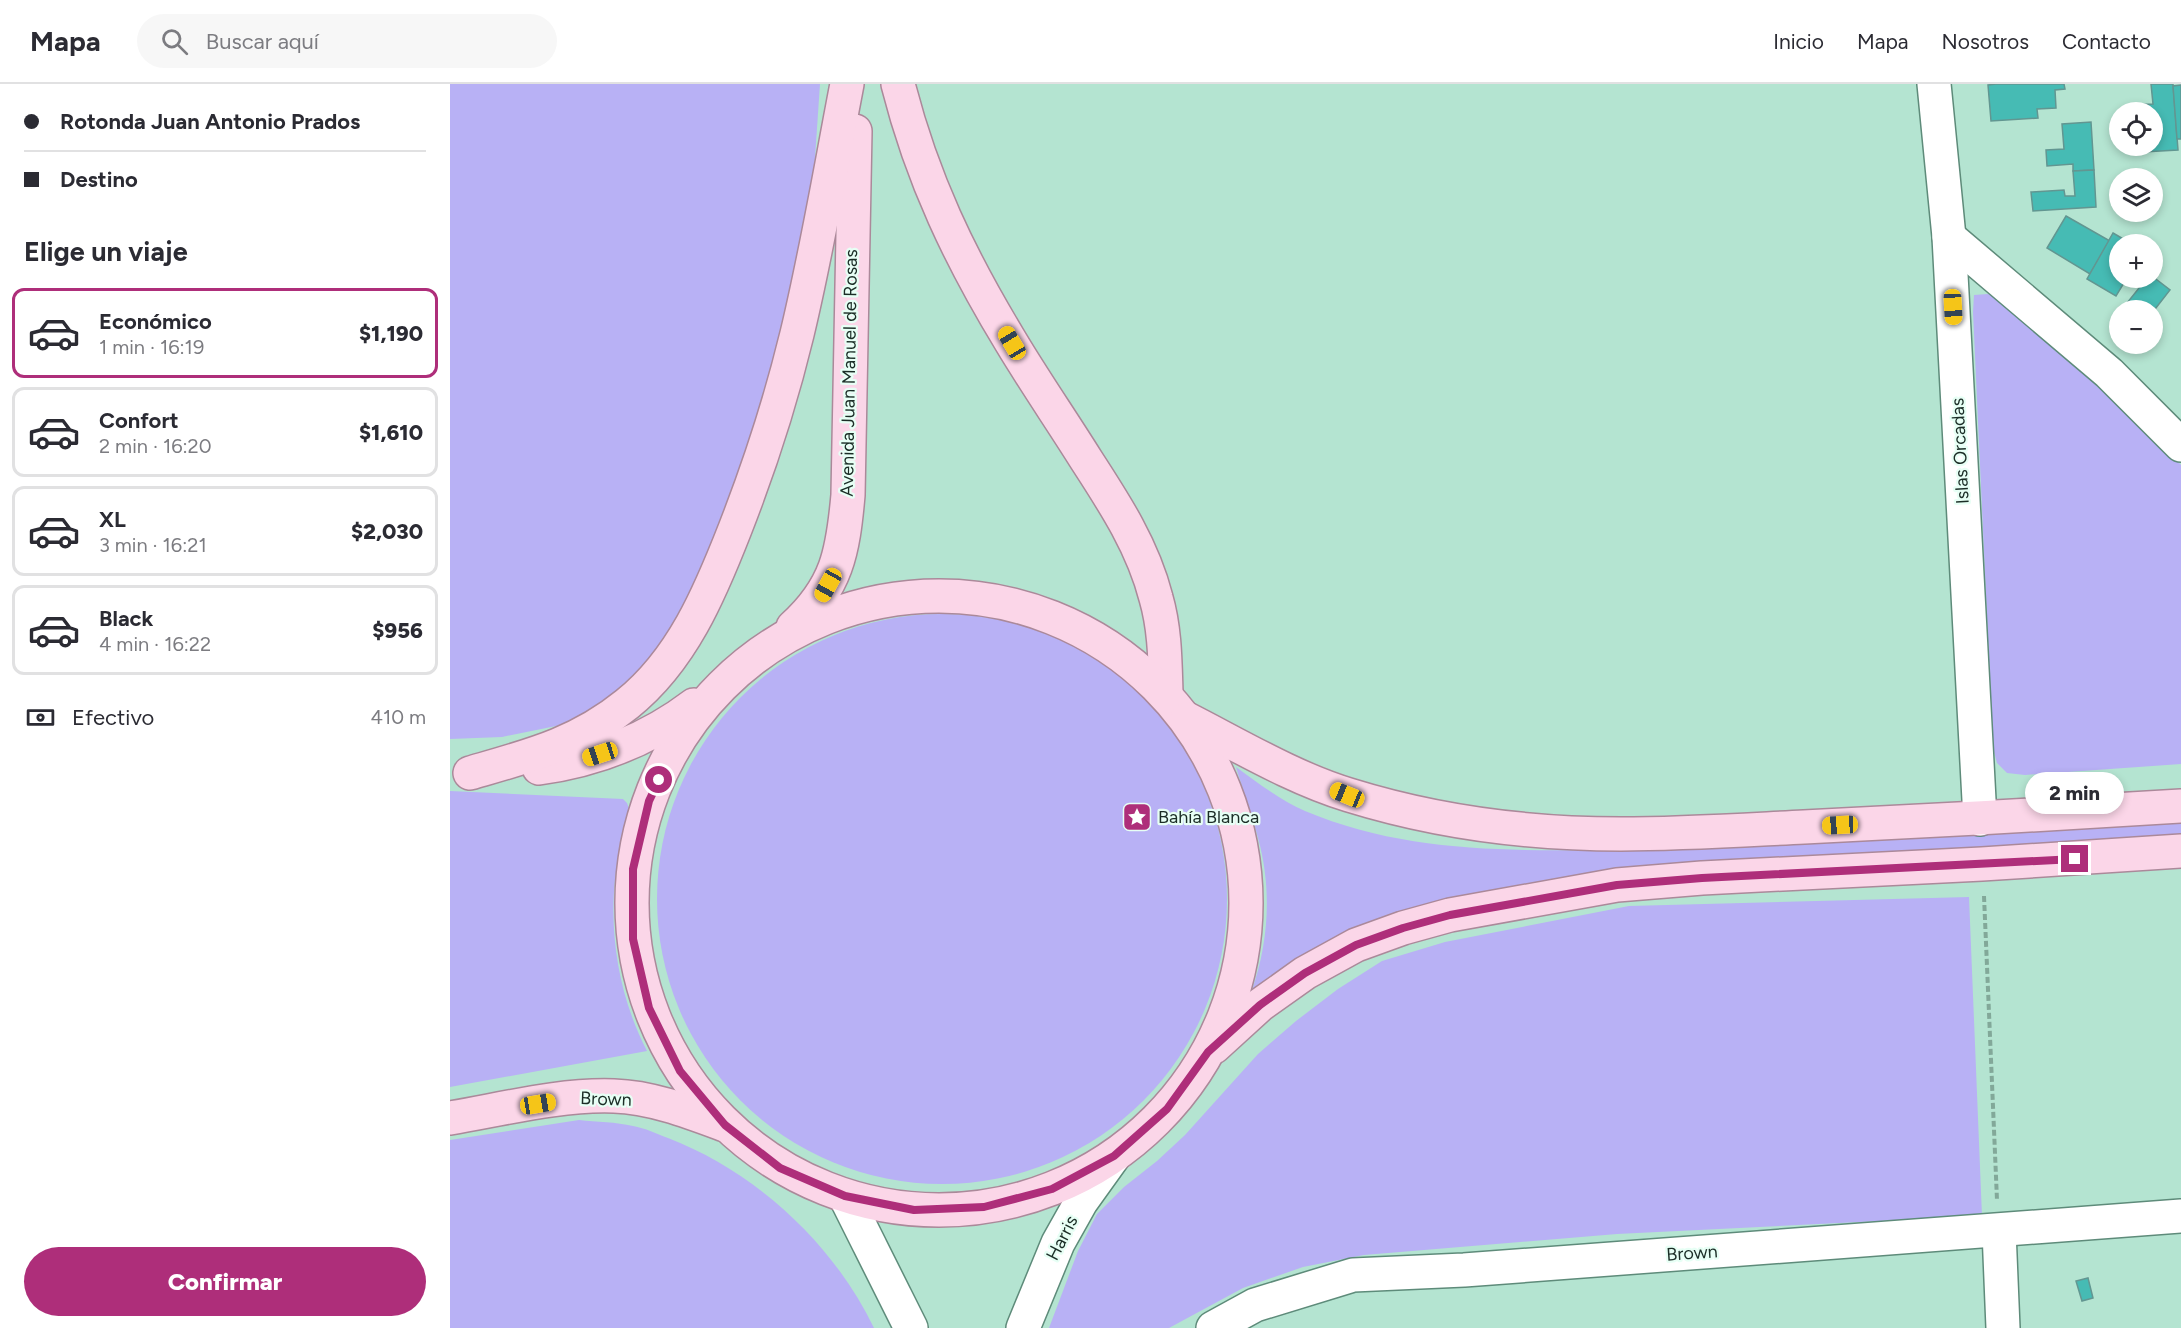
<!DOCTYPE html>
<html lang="es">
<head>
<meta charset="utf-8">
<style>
  body { margin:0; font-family:Figtree,sans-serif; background:#f7f7f7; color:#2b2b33; height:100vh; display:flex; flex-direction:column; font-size:22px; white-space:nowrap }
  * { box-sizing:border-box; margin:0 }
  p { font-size:20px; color:#7c7c81 }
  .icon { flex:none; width:33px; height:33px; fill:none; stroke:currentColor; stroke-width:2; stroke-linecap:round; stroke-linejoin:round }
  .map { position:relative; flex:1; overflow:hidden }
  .side { display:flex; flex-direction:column; background:#fff; width:450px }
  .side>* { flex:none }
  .banner { display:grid; align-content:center; height:132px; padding:0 24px; background:#fff }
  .fabs { position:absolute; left:1659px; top:18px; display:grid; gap:12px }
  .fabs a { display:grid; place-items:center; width:54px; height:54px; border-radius:50%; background:#fff; box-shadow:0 3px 9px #0003; font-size:30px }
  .end { position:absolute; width:27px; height:27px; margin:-14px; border:8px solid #ae2e7a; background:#fff; box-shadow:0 0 0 3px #fff }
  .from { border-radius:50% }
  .bubble { position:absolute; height:42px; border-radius:21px; background:#fff; box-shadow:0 3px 9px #0003; font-size:20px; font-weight:800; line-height:42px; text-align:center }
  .car { position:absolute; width:18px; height:36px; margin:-18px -9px; border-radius:8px; box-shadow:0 0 4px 2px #0007; background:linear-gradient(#f5c518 24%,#345 0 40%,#f5c518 0 76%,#345 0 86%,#f5c518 0) }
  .banner b { display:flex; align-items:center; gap:21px; height:57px; font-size:22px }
  .banner b+b { border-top:2px solid #e1e1e2 }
  .banner i { width:15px; height:15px; background:#2b2b33 }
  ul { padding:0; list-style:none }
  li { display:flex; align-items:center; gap:18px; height:90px; margin:0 12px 9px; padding:0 12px; border:3px solid #e1e1e2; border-radius:12px }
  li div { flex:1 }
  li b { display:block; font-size:22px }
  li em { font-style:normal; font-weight:800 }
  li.on { border-color:#ae2e7a }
  li>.icon { width:54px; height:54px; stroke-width:1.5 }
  h2 { padding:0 24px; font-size:27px; line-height:72px }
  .pay { display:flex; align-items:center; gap:15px; height:66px; padding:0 24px; font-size:22px }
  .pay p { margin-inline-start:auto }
  .cta { display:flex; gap:12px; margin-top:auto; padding:12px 24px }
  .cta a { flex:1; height:69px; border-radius:36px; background:#ae2e7a; color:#fff; font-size:24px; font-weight:800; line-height:69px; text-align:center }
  header { display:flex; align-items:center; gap:36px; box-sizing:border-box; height:84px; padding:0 30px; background:#fff; border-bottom:2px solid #e1e1e2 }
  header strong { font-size:28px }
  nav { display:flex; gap:33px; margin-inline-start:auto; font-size:21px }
  .search { width:420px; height:54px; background:#f7f7f7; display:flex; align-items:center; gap:15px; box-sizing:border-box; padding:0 21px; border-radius:33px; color:#7c7c81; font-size:22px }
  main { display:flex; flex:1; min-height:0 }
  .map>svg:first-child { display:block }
</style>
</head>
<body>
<header>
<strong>Mapa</strong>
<div class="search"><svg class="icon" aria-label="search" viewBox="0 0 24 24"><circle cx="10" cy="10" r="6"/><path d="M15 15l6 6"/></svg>Buscar aquí</div>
<nav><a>Inicio</a><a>Mapa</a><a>Nosotros</a><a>Contacto</a></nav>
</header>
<main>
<section class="side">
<div class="banner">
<b><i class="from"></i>Rotonda Juan Antonio Prados</b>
<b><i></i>Destino</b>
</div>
<h2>Elige un viaje</h2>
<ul>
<li class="on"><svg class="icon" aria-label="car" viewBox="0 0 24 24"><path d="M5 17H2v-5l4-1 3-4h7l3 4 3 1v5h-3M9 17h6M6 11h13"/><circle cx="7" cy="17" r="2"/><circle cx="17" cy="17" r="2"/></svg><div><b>Económico</b><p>1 min · 16:19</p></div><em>$1,190</em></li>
<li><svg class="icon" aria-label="car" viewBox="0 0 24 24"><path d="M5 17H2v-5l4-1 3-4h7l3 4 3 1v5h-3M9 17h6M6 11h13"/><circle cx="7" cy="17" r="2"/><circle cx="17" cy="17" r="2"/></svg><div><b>Confort</b><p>2 min · 16:20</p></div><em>$1,610</em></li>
<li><svg class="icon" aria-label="car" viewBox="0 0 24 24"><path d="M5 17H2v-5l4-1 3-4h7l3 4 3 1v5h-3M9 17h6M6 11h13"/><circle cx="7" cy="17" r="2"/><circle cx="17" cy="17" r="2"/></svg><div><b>XL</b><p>3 min · 16:21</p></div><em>$2,030</em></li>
<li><svg class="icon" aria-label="car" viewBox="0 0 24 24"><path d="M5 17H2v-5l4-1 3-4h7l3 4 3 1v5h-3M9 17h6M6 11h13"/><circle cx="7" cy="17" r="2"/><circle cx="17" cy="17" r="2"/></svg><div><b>Black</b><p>4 min · 16:22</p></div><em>$956</em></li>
</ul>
<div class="pay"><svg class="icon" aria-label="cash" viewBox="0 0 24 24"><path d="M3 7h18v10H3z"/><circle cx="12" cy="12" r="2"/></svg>Efectivo<p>410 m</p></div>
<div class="cta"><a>Confirmar</a></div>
</section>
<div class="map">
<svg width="1731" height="1244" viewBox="0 0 1731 1244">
  <rect width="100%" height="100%" fill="#b4e4d1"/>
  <g fill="#b8b1f5">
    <path d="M0 0H370L363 103 345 217 282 421 230 531 195 580 152 620 111 641 52 653 0 655Z"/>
    <path d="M1538 210 1554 218 1701 350 1731 381V680L1575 691 1557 689 1547 679 1543 664 1523 228 1524 211Z"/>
    <circle cx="492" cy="815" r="285"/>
    <path d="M786 683C808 699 830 716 855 727 945 765 1041 767 1136 766 1209 766 1281 762 1354 758 1480 752 1605 745 1731 735V751L1598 761 1243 779 869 863 802 906C819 857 822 804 808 754 802 730 793 707 786 683Z"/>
    <path d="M0 707 173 715 177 719 180 727C174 749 168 772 165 795 159 853 170 915 197 967L0 1003Z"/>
    <path d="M1519 813 1532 1132 1167 1150 914 1171 853 1183 793 1204 719 1244H599L628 1167 647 1130 674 1103 707 1077 735 1051 808 970 846 937 888 905 932 877 995 858 1179 822Z"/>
    <path d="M129 1036C147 1038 166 1038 183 1042 195 1044 207 1050 218 1054 306 1088 383 1159 424 1244H0V1056Z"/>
  </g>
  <g fill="#46bbb4" stroke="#629691" stroke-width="1.5">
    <path d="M1546 0H1614L1615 5 1605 6 1606 24 1587 25 1588 34 1541 37 1538 1Z"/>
    <path d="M1701 0H1723L1728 66 1693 68V62H1702V28H1679V21L1703 20Z"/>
    <path d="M1731 1V55H1727L1723 2Z"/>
    <path d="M1641 38 1644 86 1623 87V80L1597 82 1596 66 1614 65 1612 40Z"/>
    <path d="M1644 86 1646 123 1583 127 1581 108 1614 106 1615 112H1625L1623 87Z"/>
    <path d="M1616 132 1660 157 1640 190 1597 164Z"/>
    <path d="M1663 149 1682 160H1670V194H1677L1666 212 1637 195Z"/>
    <path d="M1702 192 1720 206 1702 229V226H1676L1673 224 1697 194H1702Z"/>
    <path d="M1638 1194 1643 1214 1632 1217 1626 1197Z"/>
  </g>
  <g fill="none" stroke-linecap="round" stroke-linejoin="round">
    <g stroke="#5e8b7a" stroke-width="36">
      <g id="minor">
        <path d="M1484 0 1499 153 1530 735"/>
        <path d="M1499 153 1659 289 1731 361"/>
        <path d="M395 1112 461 1244"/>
        <path d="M1549 1147 1553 1244"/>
        <path d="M573 1244 608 1159 631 1118 664 1072"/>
        <path d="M763 1244 805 1221 903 1191 1014 1186 1731 1132"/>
      </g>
    </g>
    <g stroke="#ab899a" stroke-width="36">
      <g id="primary">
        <path d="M448 0C472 95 510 174 561 258 585 298 612 337 637 377 665 420 693 463 706 514 715 545 715 577 716 609"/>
        <circle cx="489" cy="819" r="307"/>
        <path d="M343 543C387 503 393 468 398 411L405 47"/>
        <path d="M737 635C790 662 843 694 899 711 986 738 1079 750 1171 750 1232 750 1293 746 1354 743 1480 737 1605 730 1731 722"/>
        <path d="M89 684C146 676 198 656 244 621"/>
        <path d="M20 689C79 672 128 660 177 620 232 576 260 509 285 445 310 381 331 316 347 250 367 167 381 83 397 0"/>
        <path d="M764 963 810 921 855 889 906 861 953 844 1000 831 1167 801 1252 794 1532 780 1731 767"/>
        <path d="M0 1034C53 1025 111 1010 164 1012 201 1013 240 1028 275 1041"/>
      </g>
    </g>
    <path stroke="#82a899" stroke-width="4" stroke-dasharray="6 3" stroke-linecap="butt" d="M1534 812 1547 1116"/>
    <use href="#minor" stroke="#fff" stroke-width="33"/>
    <use href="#primary" stroke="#fbd6e8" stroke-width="33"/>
  </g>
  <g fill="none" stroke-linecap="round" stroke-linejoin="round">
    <path stroke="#ae2e7a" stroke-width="8" d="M209 696 199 717 183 785V855L199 924 230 987 275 1041 330 1084 395 1112 464 1126 534 1123 602 1105 664 1072 717 1025 758 968 810 921 855 889 906 861 953 844 1000 831 1167 801 1252 794 1625 775"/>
  </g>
  <defs>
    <g id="sight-square" transform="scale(1.5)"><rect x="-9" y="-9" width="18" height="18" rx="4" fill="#ae2e7a" stroke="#e7fff5"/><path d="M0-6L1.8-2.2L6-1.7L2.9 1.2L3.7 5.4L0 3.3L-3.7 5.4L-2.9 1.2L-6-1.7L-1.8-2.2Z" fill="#fff"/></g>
  </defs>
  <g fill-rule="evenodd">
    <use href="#sight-square" x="687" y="733"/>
  </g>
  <g text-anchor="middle" stroke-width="4.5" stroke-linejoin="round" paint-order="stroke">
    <g font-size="18" fill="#1b2d26" stroke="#e7fff5">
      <text transform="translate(399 289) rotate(-89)" y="6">Avenida Juan Manuel de Rosas</text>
      <text transform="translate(1510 367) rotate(-93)" y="6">Islas Orcadas</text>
      <text transform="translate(156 1015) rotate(2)" y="6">Brown</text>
      <text transform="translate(612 1154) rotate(-63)" y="6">Harris</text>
      <text transform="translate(1242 1169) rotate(-4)" y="6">Brown</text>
    </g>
    <g font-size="18" fill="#1b2d26" stroke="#e7fff5" text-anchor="start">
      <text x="708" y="739">Bahía Blanca</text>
    </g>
  </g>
</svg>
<div class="fabs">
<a><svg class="icon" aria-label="locate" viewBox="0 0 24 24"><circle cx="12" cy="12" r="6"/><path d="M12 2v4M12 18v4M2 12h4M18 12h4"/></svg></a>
<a><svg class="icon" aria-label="layers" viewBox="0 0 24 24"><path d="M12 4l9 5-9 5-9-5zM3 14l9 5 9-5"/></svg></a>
<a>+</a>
<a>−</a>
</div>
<i class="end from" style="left:209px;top:696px"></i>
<i class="end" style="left:1625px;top:775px"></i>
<div class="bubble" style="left:1575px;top:688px;width:99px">2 min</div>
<i class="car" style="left:1503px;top:223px;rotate:177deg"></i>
<i class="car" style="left:562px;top:259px;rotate:329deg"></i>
<i class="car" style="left:378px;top:501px;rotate:209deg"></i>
<i class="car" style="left:150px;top:670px;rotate:252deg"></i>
<i class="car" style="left:897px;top:711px;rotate:292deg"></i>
<i class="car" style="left:1390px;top:741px;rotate:267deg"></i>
<i class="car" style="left:88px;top:1020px;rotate:81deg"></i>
</div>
</main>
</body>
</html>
